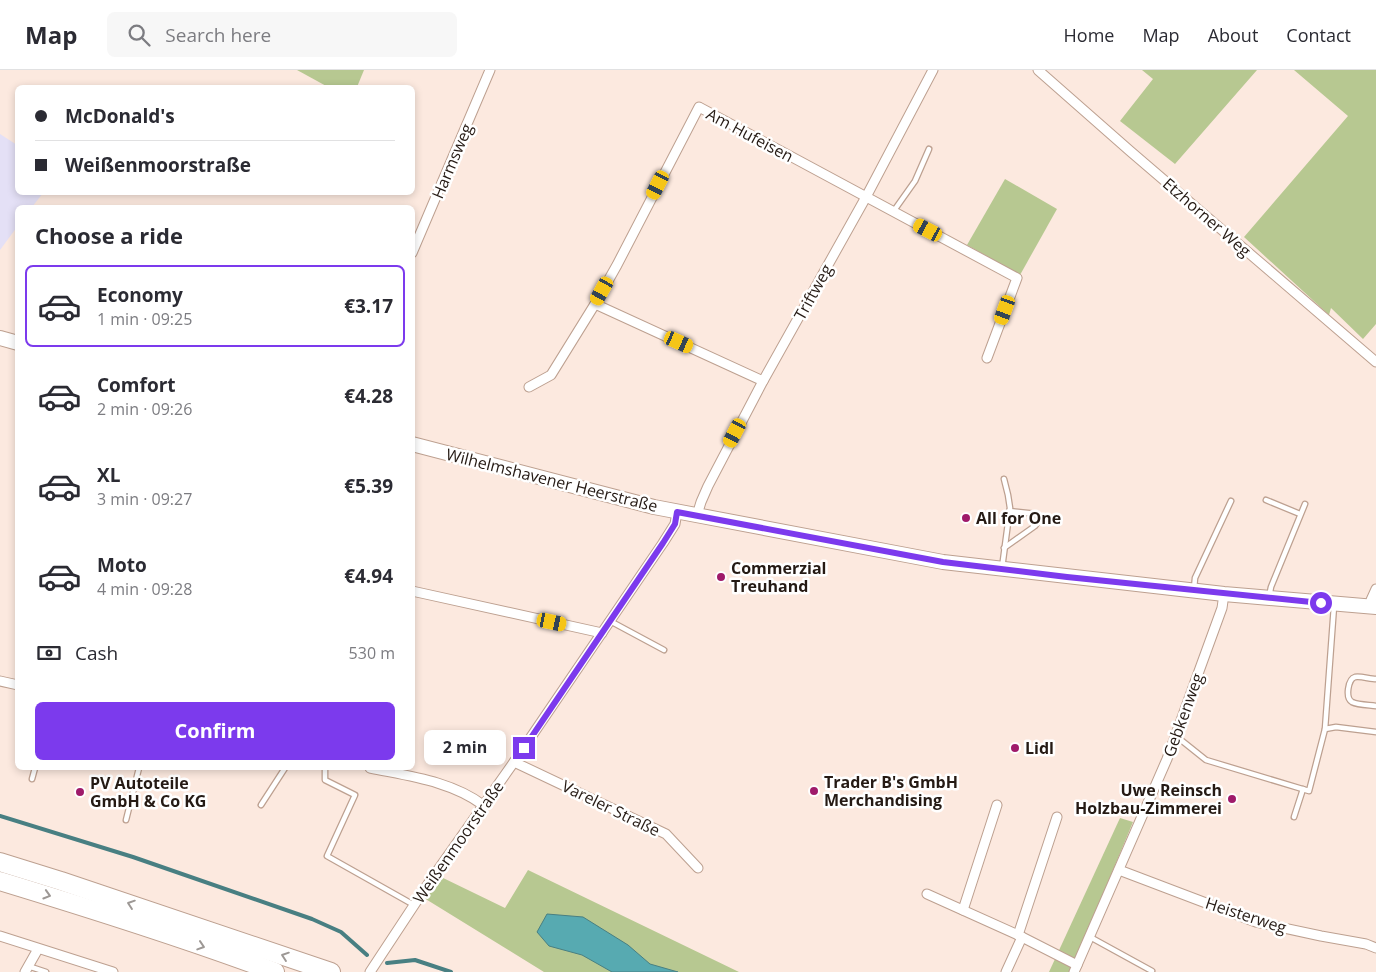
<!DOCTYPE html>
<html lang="en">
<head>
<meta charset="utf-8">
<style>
  body { margin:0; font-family:"Open Sans",sans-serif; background:#f7f7f7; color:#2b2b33; height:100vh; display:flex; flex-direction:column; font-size:19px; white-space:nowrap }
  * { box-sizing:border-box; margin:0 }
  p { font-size:16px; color:#7c7c81 }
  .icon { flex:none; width:28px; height:28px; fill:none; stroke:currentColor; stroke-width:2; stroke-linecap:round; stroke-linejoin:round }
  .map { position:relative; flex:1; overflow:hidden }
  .panel { position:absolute; left:15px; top:135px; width:400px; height:565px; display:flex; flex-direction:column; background:#fff; border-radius:8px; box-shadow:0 2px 8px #0003 }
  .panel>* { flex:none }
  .banner { position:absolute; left:15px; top:15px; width:400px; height:110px; border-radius:8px; box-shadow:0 2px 8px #0003; display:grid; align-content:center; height:110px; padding:0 20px; background:#fff }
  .end { position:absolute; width:22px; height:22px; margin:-11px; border:6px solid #7c3aed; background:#fff; box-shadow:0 0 0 2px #fff }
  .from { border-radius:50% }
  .bubble { position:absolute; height:35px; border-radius:8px; background:#fff; box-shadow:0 2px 8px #0003; font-size:16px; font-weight:700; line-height:35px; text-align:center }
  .car { position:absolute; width:15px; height:30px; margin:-15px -8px; border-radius:6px; box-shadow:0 0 4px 1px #0007; background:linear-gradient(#f5c518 24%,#345 0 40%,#f5c518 0 76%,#345 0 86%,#f5c518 0) }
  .banner b { display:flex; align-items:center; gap:18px; height:48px; font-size:19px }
  .banner b+b { border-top:1px solid #e1e1e2 }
  .banner i { width:12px; height:12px; background:#2b2b33 }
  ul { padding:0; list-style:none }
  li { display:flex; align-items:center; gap:15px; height:82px; margin:0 10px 8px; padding:0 10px; border:2px solid transparent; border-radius:8px }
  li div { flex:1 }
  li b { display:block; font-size:19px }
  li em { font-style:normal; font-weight:700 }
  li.selected { border-color:#7c3aed }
  li>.icon { width:45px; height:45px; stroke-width:1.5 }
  h2 { padding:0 20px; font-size:22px; line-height:60px }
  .pay { display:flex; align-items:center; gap:12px; height:55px; padding:0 20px; font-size:19px }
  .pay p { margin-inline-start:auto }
  .button { display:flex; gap:10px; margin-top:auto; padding:10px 20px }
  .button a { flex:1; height:58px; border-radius:8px; background:#7c3aed; color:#fff; font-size:20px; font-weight:700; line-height:58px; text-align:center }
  header { display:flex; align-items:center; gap:30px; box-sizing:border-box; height:70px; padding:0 25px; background:#fff; border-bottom:1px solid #e1e1e2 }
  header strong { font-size:24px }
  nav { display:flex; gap:28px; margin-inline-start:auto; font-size:18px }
  .search { width:350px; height:45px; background:#f7f7f7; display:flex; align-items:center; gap:12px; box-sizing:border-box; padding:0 18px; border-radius:8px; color:#7c7c81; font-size:19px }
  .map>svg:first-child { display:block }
</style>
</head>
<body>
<header>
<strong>Map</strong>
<div class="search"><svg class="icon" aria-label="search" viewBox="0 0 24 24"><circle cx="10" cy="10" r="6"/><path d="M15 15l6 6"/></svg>Search here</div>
<nav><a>Home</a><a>Map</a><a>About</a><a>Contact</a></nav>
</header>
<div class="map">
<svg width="1376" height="902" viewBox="0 0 1376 902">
  <rect width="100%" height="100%" fill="#fce9df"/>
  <path fill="#e4e0f6" d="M0 64 17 75 18 122 43 123 32 137 18 138 17 157 0 180Z"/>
  <g fill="#b7c891">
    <path d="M297 0H364L357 17H328Z"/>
    <path d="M1142 0H1257L1175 94 1120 51 1153 9Z"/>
    <path d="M1294 0H1376V254L1363 269 1331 238 1329 245 1244 167 1348 46Z"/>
    <path d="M1005 109 1057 139 1020 205 967 175Z"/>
    <path d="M1120 748 1133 752 1074 894 1070 902H1049Z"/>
    <path d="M528 800 739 902H544L424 828 439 806 505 838Z"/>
  </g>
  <path fill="#57aab1" stroke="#487f82" d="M547 844 583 847 628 875 650 894 678 902H612L582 885 549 876 537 862Z"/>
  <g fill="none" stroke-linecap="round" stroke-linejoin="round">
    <g stroke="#487f82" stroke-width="4">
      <path d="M0 746 133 787 312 849 341 862 367 885"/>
      <path d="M387 893 415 890 451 902"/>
    </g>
    <g stroke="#bda090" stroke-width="7">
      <g id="lane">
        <path d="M893 142 915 111 929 79"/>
        <path d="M1266 430 1300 444"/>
        <path d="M1004 478 1035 456 1039 450V446L1037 444 1009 441"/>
        <path d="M1002 498 1010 438 1008 425 1004 409"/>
        <path d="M1194 519 1195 508 1231 431"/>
        <path d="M1269 527 1271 517 1305 434"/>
        <path d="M1334 536 1325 659 1336 657 1376 662"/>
        <path d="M610 551 664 580"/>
        <path d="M1376 609C1370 609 1361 606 1355 607 1348 609 1345 628 1352 632 1358 635 1369 635 1376 636"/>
        <path d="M1176 666 1206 690 1309 721 1325 659"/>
        <path d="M325 698V710L355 725 327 786 414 835"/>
        <path d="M32 709 35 698"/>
        <path d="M261 735 285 698"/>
        <path d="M1294 747 1303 719"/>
        <path d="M126 750 139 698"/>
        <path d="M1090 867 1152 901"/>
        <path d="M28 896 46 902"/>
      </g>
    </g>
    <g stroke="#bda090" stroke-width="11">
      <g id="street">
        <path d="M1038 0 1130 81 1376 292"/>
        <path d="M412 183 490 0"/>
        <path d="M595 234 763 311"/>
        <path d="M529 317 551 305 595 234 617 195 699 37 1017 208 987 288"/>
        <path d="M697 445 701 432 708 416 763 311 866 127 933 0"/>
        <path d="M412 521 602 563"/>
        <path d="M1371 537V530L1376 519"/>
        <path d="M0 611 18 615"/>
        <path d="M514 692 666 764 698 798"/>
        <path d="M370 698C408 706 451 711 483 735"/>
        <path d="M1119 800 1256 852 1321 866 1366 874 1376 878"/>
        <path d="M927 824 1018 865 1077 895"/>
        <path d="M963 840 997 735"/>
        <path d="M1018 865 1057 747"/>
        <path d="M0 866 113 902"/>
        <path d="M25 902 38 879"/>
        <path d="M370 902 428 814 514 692 663 473 675 454 677 442"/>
        <path d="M1006 902 1022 867"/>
        <path d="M1074 902 1167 689 1222 538 1224 524"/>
      </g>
    </g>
    <g stroke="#bda090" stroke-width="16">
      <g id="secondary">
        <path d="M0 268 18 273"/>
        <path d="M412 374 654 437 943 492 1224 524 1376 537"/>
      </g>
    </g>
    <g stroke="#bda090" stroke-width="20">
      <g id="highway">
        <path d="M0 792 61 811 331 902"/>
        <path d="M0 811C92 839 185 868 275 902"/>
      </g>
    </g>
    <use href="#lane" stroke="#fff" stroke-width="4.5"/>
    <use href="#street" stroke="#fff" stroke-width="9"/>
    <use href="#secondary" stroke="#fff" stroke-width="14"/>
    <use href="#highway" stroke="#fff" stroke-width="18"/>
  </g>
  <defs><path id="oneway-chevron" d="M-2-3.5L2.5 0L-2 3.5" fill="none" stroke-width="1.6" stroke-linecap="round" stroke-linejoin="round" transform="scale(1.25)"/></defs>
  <g stroke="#9d9895">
    <use href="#oneway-chevron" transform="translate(47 825) rotate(17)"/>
    <use href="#oneway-chevron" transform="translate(131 834) rotate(-161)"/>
    <use href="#oneway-chevron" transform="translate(201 876) rotate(18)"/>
    <use href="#oneway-chevron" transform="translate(285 886) rotate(-161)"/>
  </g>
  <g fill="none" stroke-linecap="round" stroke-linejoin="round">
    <path stroke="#7c3aed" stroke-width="6" d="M524 678 663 473 675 454 677 442 943 492 1067 507 1321 533"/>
  </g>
  <g fill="#9f1a6a" stroke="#fff" stroke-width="2">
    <circle cx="966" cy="448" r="5"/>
    <circle cx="721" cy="507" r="5"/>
    <circle cx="1015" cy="678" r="5"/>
    <circle cx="814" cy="721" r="5"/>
    <circle cx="80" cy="722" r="5"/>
    <circle cx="1232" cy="729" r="5"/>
  </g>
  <g text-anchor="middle" stroke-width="5" stroke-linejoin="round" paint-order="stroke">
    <g font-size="16" fill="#251a14" stroke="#fff">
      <text transform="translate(750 65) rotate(28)" y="6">Am Hufeisen</text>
      <text transform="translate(452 91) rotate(-67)" y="6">Harmsweg</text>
      <text transform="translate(1207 147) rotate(41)" y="6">Etzhorner Weg</text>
      <text transform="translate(813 222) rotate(-61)" y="6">Triftweg</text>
      <text transform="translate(552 410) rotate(14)" y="6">Wilhelmshavener Heerstraße</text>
      <text transform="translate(1183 645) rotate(-70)" y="6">Gebkenweg</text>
      <text transform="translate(611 738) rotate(26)" y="6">Vareler Straße</text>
      <text transform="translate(458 772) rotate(-55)" y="6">Weißenmoorstraße</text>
      <text transform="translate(1246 845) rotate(18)" y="6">Heisterweg</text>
    </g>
    <g font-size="16" font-weight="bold" fill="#251a14" stroke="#fff" text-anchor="start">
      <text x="976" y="454">All for One</text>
      <text x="731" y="504">Commerzial<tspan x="731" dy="18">Treuhand</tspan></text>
      <text x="1025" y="684">Lidl</text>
      <text x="824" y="718">Trader B's GmbH<tspan x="824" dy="18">Merchandising</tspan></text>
      <text x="90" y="719">PV Autoteile<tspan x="90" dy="18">GmbH &amp; Co KG</tspan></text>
      <text x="1222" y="726" text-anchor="end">Uwe Reinsch<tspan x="1222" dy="18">Holzbau-Zimmerei</tspan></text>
    </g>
  </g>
</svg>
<i class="end from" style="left:1321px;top:533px"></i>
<i class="end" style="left:524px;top:678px"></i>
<div class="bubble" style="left:424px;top:660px;width:82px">2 min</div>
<i class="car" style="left:658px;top:115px;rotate:207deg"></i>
<i class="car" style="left:928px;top:160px;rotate:298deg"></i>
<i class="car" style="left:602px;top:221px;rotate:209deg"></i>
<i class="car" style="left:1005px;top:240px;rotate:200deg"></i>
<i class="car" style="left:679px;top:272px;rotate:114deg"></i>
<i class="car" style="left:735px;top:363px;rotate:208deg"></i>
<i class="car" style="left:552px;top:552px;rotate:102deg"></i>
<div class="banner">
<b><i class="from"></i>McDonald's</b>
<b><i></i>Weißenmoorstraße</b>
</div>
<section class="panel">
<h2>Choose a ride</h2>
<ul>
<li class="selected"><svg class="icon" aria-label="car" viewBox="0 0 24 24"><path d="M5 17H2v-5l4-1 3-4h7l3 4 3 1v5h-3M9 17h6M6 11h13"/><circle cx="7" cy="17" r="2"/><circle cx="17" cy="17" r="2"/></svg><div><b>Economy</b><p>1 min · 09:25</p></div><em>€3.17</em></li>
<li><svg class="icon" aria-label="car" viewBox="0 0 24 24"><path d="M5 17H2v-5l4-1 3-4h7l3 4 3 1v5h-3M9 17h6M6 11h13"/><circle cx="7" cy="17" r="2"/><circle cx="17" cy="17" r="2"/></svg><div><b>Comfort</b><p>2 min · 09:26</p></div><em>€4.28</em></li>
<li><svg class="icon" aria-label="car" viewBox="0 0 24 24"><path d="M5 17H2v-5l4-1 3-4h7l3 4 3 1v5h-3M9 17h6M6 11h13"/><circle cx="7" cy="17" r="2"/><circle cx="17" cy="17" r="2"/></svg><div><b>XL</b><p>3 min · 09:27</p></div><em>€5.39</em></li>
<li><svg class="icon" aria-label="car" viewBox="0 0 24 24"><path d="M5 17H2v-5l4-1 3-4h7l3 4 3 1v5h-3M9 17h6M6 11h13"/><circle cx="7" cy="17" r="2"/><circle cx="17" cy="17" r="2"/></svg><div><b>Moto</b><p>4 min · 09:28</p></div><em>€4.94</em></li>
</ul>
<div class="pay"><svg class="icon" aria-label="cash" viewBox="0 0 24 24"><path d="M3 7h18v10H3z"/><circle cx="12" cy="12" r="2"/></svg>Cash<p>530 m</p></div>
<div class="button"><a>Confirm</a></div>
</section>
</div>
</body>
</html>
